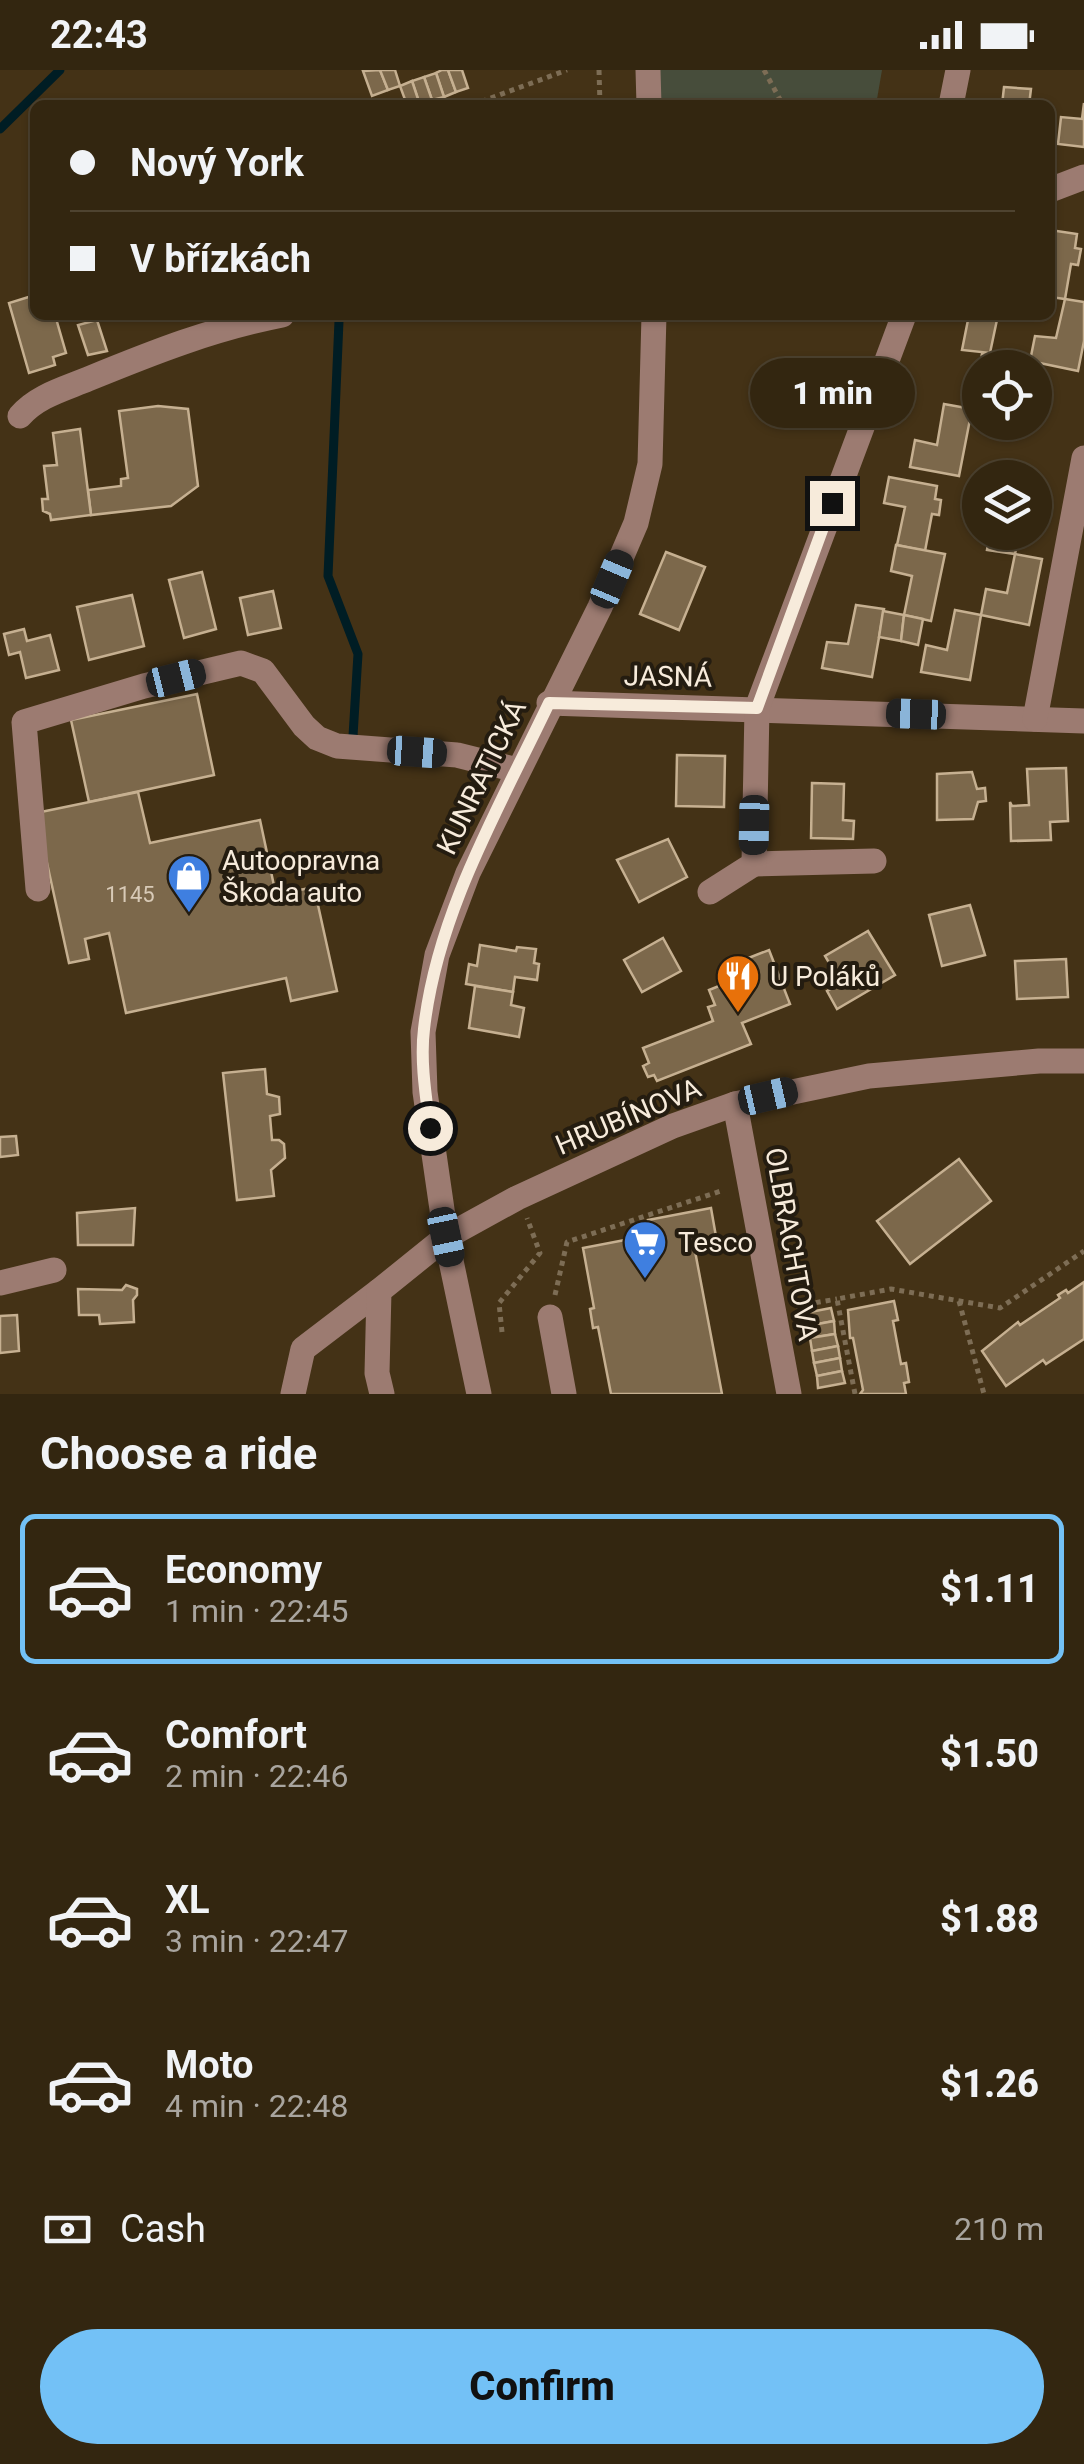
<!DOCTYPE html>
<html lang="en">
<head>
<meta charset="utf-8">
<style>
  body { margin:0; font-family:Roboto,sans-serif; background:#3e321e; color:#f1f3f6; height:100vh; display:flex; flex-direction:column; font-size:38px; white-space:nowrap }
  * { box-sizing:border-box; margin:0 }
  p { font-size:32px; color:#a9a59f }
  .icon { flex:none; width:55px; height:55px; fill:none; stroke:currentColor; stroke-width:2; stroke-linecap:round; stroke-linejoin:round }
  .map { position:relative; height:1324px; overflow:hidden }
  .sheet { display:flex; flex-direction:column; background:#332610; flex:1 }
  .sheet>* { flex:none }
  .guide { position:absolute; left:30px; top:30px; width:1025px; height:220px; border-radius:15px; box-shadow:0 2px 8px #0004,0 0 0 2px #4e4330; display:grid; align-content:center; height:220px; padding:0 40px; background:#332610 }
  .buttons { position:absolute; left:962px; top:280px; display:grid; gap:20px }
  .buttons a { display:grid; place-items:center; width:90px; height:90px; border-radius:50%; background:#332610; box-shadow:0 2px 8px #0004,0 0 0 2px #4e4330; font-size:50px }
  .end { position:absolute; width:45px; height:45px; margin:-22px; border:12px solid #f7ebdb; background:#111; box-shadow:0 0 0 5px #111 }
  .from { border-radius:50% }
  .bubble { position:absolute; height:70px; border-radius:35px; background:#332610; box-shadow:0 2px 8px #0004,0 0 0 2px #4e4330; font-size:32px; font-weight:800; line-height:70px; text-align:center }
  .car { position:absolute; width:30px; height:60px; margin:-30px -15px; border-radius:12px; box-shadow:0 0 8px 2px #0007; background:linear-gradient(#222 24%,#8ab4d8 0 40%,#222 0 76%,#8ab4d8 0 86%,#222 0) }
  .guide b { display:flex; align-items:center; gap:35px; height:95px; font-size:38px }
  .guide b+b { border-top:2px solid #4e4330 }
  .guide i { width:25px; height:25px; background:#f1f3f6 }
  ul { padding:0; list-style:none }
  li { display:flex; align-items:center; gap:30px; height:150px; margin:0 20px 15px; padding:0 20px; border:5px solid transparent; border-radius:15px }
  li div { flex:1 }
  li b { display:block; font-size:38px }
  li em { font-style:normal; font-weight:800 }
  li.active { border-color:#73c1f6 }
  li>.icon { width:90px; height:90px; stroke-width:1.5 }
  h2 { padding:0 40px; font-size:45px; line-height:120px }
  .pay { display:flex; align-items:center; gap:25px; height:110px; padding:0 40px; font-size:38px }
  .pay p { margin-inline-start:auto }
  .primary-button { display:flex; gap:20px; margin-top:auto; padding:20px 40px }
  .primary-button a { flex:1; height:115px; border-radius:60px; background:#73c1f6; color:#111; font-size:40px; font-weight:800; line-height:115px; text-align:center }
  .status { display:flex; justify-content:space-between; align-items:center; height:70px; padding:0 50px; background:#332610; direction:ltr }
  .status svg { height:28px; fill:currentColor }
  .map>svg:first-child { display:block }
</style>
</head>
<body>
<div class="status"><b>22:43</b><svg viewBox="0 0 49 12"><path d="M0 12V9h3v3zM5 12V6h3v6zM10 12V3h3v9zM15 12V0h3v12zM26 1h20v11H26zM47 4h2v5h-2z"/></svg></div>
<div class="map">
<svg width="1084" height="1324" viewBox="0 0 1084 1324">
  <rect width="100%" height="100%" fill="#443216"/>
  <path fill="#474d3b" d="M648 0H882L876 35H649Z"/>
  <g fill="none" stroke-linecap="round" stroke-linejoin="round">
    <g stroke="#001d24" stroke-width="9">
      <path d="M0 59 60 0"/>
      <path d="M339 251 328 506 358 584 353 666"/>
    </g>
  </g>
  <g fill="#7c684b" stroke="#c6b091" stroke-width="2.5">
    <path d="M380 0 388 20 372 26 363 1Z"/>
    <path d="M380 0H395L400 16 388 20Z"/>
    <path d="M442 0H448L456 22 444 27 436 3Z"/>
    <path d="M448 0H462L468 18 456 22Z"/>
    <path d="M436 3 444 27 432 30 424 7Z"/>
    <path d="M424 7 432 30 420 35 412 11Z"/>
    <path d="M412 11 420 35H407L400 16Z"/>
    <path d="M1004 17 1031 19 1029 35H1002Z"/>
    <path d="M1084 33V77L1058 74 1061 47 1082 49Z"/>
    <path d="M1050 160 1077 164 1075 178 1081 179 1078 195 1071 194 1065 229 1050 227Z"/>
    <path d="M35 225V245H55L66 283 53 287 55 295 29 303 9 233Z"/>
    <path d="M1065 229 1084 232V271L1078 301 1030 291 1035 266 1056 268Z"/>
    <path d="M969 245H998L990 283 962 280Z"/>
    <path d="M97 250 107 281 88 285 78 255Z"/>
    <path d="M990 283 1030 291V298H980V310L977 309 982 284Z"/>
    <path d="M944 334 972 339 959 406 910 397 915 370 937 375Z"/>
    <path d="M158 336 188 339 198 416 171 436 91 445 88 420 121 416V409L128 408 119 341Z"/>
    <path d="M80 359 91 445 51 450 50 444 43 441 42 429H48L44 396 57 395 53 363Z"/>
    <path d="M889 407 937 416 935 429 941 430 939 445 932 444 925 481 897 475 905 437 884 433Z"/>
    <path d="M990 462H1019L1015 484 987 480Z"/>
    <path d="M896 475 945 484 931 551 904 545 912 506 891 501Z"/>
    <path d="M666 482 705 497 679 560 640 544Z"/>
    <path d="M1015 484 1042 489 1029 555 981 545 986 519 1007 523Z"/>
    <path d="M202 502 216 559 184 568 169 510Z"/>
    <path d="M273 521 281 558 248 565 240 528Z"/>
    <path d="M132 525 144 576 89 590 77 537Z"/>
    <path d="M856 535 884 539 872 607 822 598 827 572 848 574Z"/>
    <path d="M955 540 981 545 970 610 921 602 926 575 947 580Z"/>
    <path d="M883 541 904 545 901 571 879 567Z"/>
    <path d="M904 545 923 549 918 575 901 571Z"/>
    <path d="M24 559 27 571 50 565 59 600 26 608 20 582 9 585 4 564Z"/>
    <path d="M197 624 214 705 89 732 71 650Z"/>
    <path d="M677 685 725 686 724 737 676 736Z"/>
    <path d="M1066 698 1068 751 1050 752 1051 770 1011 771 1010 732 1012 736 1029 735 1027 699Z"/>
    <path d="M972 702 977 719 985 718 986 731 978 732 973 749 937 750V704Z"/>
    <path d="M812 713 844 714 843 750 854 751 853 769 811 768Z"/>
    <path d="M138 722 150 773 260 750 276 825 314 817 337 921 291 931 286 908 126 943 109 863 85 869 89 889 69 893 36 743Z"/>
    <path d="M668 769 687 807 639 832 617 790Z"/>
    <path d="M970 835 985 885 942 896 929 845Z"/>
    <path d="M868 861 895 905 837 939 827 921 841 913 825 886Z"/>
    <path d="M663 868 681 901 642 922 624 890Z"/>
    <path d="M480 875 516 881 517 877 536 879 534 893 539 894 537 910 515 907 513 922 466 914 469 894 477 896Z"/>
    <path d="M769 880 790 934 742 953 751 974 657 1011 654 1005 648 1007 643 996 649 993 643 978 713 951 708 937 715 935 709 920 734 910 728 896Z"/>
    <path d="M1066 889 1068 927 1017 929 1015 891Z"/>
    <path d="M475 916 513 922 511 935 524 938 519 967 469 958Z"/>
    <path d="M265 999 267 1024 279 1027 280 1044 270 1046 272 1070H279L284 1074 285 1088 271 1100 274 1126 237 1130 223 1003Z"/>
    <path d="M16 1066 18 1085 0 1087V1067Z"/>
    <path d="M959 1089 991 1131 910 1194 877 1151Z"/>
    <path d="M135 1138 133 1175H78L77 1143Z"/>
    <path d="M711 1138 718 1178 695 1181 722 1324H611L598 1257 593 1258 590 1239 594 1238 583 1178 651 1165 648 1150Z"/>
    <path d="M1084 1212V1269L1046 1294 1043 1290 1006 1316 982 1281 1018 1252 1020 1255 1060 1228 1058 1225 1066 1220 1068 1223Z"/>
    <path d="M126 1215 137 1219V1225L133 1230 134 1252 100 1254 99 1245H79L78 1219 122 1220Z"/>
    <path d="M894 1231 898 1250 893 1251 901 1294 906 1293 909 1312 904 1313 906 1324H860L863 1320 853 1268H850L848 1240Z"/>
    <path d="M831 1238 834 1251 807 1256 805 1243Z"/>
    <path d="M17 1245 19 1281 0 1283V1246Z"/>
    <path d="M834 1251 835 1264 810 1268 807 1256Z"/>
    <path d="M835 1264 838 1276 812 1281 810 1268Z"/>
    <path d="M838 1276 840 1288 814 1293 812 1281Z"/>
    <path d="M840 1288 842 1301 817 1306 814 1293Z"/>
    <path d="M842 1301 845 1313 818 1318 817 1306Z"/>
  </g>
  <g fill="none" stroke-linecap="round" stroke-linejoin="round">
    <g stroke="#7d6d55" stroke-width="5" stroke-dasharray="5 5" stroke-linecap="butt">
      <path d="M599 0 600 35"/>
      <path d="M764 0 783 35"/>
      <path d="M472 35 567 0"/>
      <path d="M555 1225 567 1172 724 1120"/>
      <path d="M959 1231 984 1324"/>
      <path d="M796 1236 837 1229"/>
      <path d="M502 1262 499 1233 540 1183 527 1148"/>
      <path d="M855 1324 837 1229 891 1219 1000 1238 1084 1181"/>
    </g>
    <g stroke="#9c7b71" stroke-width="25">
      <path d="M648 0 649 35"/>
      <path d="M951 35 958 0"/>
      <path d="M1050 120 1084 107"/>
      <path d="M20 346C37 326 64 319 88 309 154 282 212 259 282 245"/>
      <path d="M549 633 1084 651"/>
      <path d="M1035 649 1084 388"/>
      <path d="M754 794 874 791"/>
      <path d="M38 819 24 652 144 616 241 593 263 601 304 656 317 668 337 676 457 685 517 700"/>
      <path d="M710 822 754 794 757 638 904 245"/>
      <path d="M735 1034 789 1324"/>
      <path d="M0 1213 54 1200"/>
      <path d="M550 1247 564 1324"/>
      <path d="M293 1324 303 1279 379 1221"/>
      <path d="M382 1324 377 1303 379 1221 446 1167 517 1128 673 1056 735 1034 869 1006 1039 991H1084"/>
      <path d="M479 1324 446 1167 425 1022 423 962 437 885 468 803 600 537 636 453 650 394 654 245"/>
    </g>
  </g>
  <g fill="none" stroke-linecap="round" stroke-linejoin="round">
    <path stroke="#f7ebdb" stroke-width="12" d="M430 1058C426 1027 420 991 424 959 437 843 499 738 549 633L757 638 832 433"/>
  </g>
  <defs>
    <g id="shop-pin" transform="scale(2.25)"><path d="M0 17L-7.5 6A9.5 9.5 0 1 1 7.5 6Z" fill="#3f7fe0" stroke="#241c10"/><path d="M-5-2.5h2.3a2.7 3.5 0 0 1 5.4 0H5L5.5 6h-11ZM-1.5-2.5h3a1.5 2.3 0 0 0-3 0Z" fill="#fff"/></g>
    <g id="restaurant-pin" transform="scale(2.25)"><path d="M0 17L-7.5 6A9.5 9.5 0 1 1 7.5 6Z" fill="#e8710a" stroke="#241c10"/><path d="M-5-6h1v4h1v-4h1v4h1v-4h1v5L-1.5 .5V6h-2V.5L-5-1ZM5-6V6H3V1.5H1.5Q1.5-4 5-6Z" fill="#fff"/></g>
    <g id="supermarket-pin" transform="scale(2.25)"><path d="M0 17L-7.5 6A9.5 9.5 0 1 1 7.5 6Z" fill="#3f7fe0" stroke="#241c10"/><path d="M-6-5.5h2.5l.6 2H6L4.5 2H-2.5L-4.4-4H-6ZM-1.5 3.2a1.3 1.3 0 1 0 .1 0ZM3 3.2a1.3 1.3 0 1 0 .1 0Z" fill="#fff"/></g>
  </defs>
  <g fill-rule="evenodd">
    <use href="#shop-pin" x="189" y="806"/>
    <use href="#restaurant-pin" x="738" y="906"/>
    <use href="#supermarket-pin" x="645" y="1172"/>
  </g>
  <g text-anchor="middle" stroke-width="8" stroke-linejoin="round" paint-order="stroke">
    <g font-size="22" fill="#d8cab7">
      <text x="130" y="832">1145</text>
    </g>
    <g font-size="28" fill="#f7ebdb" stroke="#241c10">
      <text transform="translate(668 606) rotate(1)" y="10">JASNÁ</text>
      <text transform="translate(481 707) rotate(-64)" y="10">KUNRATICKÁ</text>
      <text transform="translate(628 1046) rotate(-23)" y="10">HRUBÍNOVA</text>
      <text transform="translate(792 1174) rotate(80)" y="10">OLBRACHTOVA</text>
    </g>
    <g font-size="28" fill="#f7ebdb" stroke="#241c10" text-anchor="start">
      <text x="222" y="800">Autoopravna<tspan x="222" dy="32">Škoda auto</tspan></text>
      <text x="770" y="916">U Poláků</text>
      <text x="678" y="1182">Tesco</text>
    </g>
  </g>
</svg>
<div class="buttons">
<a><svg class="icon" aria-label="locate" viewBox="0 0 24 24"><circle cx="12" cy="12" r="6"/><path d="M12 2v4M12 18v4M2 12h4M18 12h4"/></svg></a>
<a><svg class="icon" aria-label="layers" viewBox="0 0 24 24"><path d="M12 4l9 5-9 5-9-5zM3 14l9 5 9-5"/></svg></a>
</div>
<i class="end from" style="left:430px;top:1058px"></i>
<i class="end" style="left:832px;top:433px"></i>
<div class="bubble" style="left:750px;top:288px;width:165px">1 min</div>
<i class="car" style="left:612px;top:509px;rotate:23deg"></i>
<i class="car" style="left:176px;top:608px;rotate:76deg"></i>
<i class="car" style="left:916px;top:644px;rotate:272deg"></i>
<i class="car" style="left:417px;top:682px;rotate:94deg"></i>
<i class="car" style="left:754px;top:755px;rotate:181deg"></i>
<i class="car" style="left:768px;top:1026px;rotate:77deg"></i>
<i class="car" style="left:446px;top:1167px;rotate:168deg"></i>
<div class="guide">
<b><i class="from"></i>Nový York</b>
<b><i></i>V břízkách</b>
</div>
</div>
<section class="sheet">
<h2>Choose a ride</h2>
<ul>
<li class="active"><svg class="icon" aria-label="car" viewBox="0 0 24 24"><path d="M5 17H2v-5l4-1 3-4h7l3 4 3 1v5h-3M9 17h6M6 11h13"/><circle cx="7" cy="17" r="2"/><circle cx="17" cy="17" r="2"/></svg><div><b>Economy</b><p>1 min · 22:45</p></div><em>$1.11</em></li>
<li><svg class="icon" aria-label="car" viewBox="0 0 24 24"><path d="M5 17H2v-5l4-1 3-4h7l3 4 3 1v5h-3M9 17h6M6 11h13"/><circle cx="7" cy="17" r="2"/><circle cx="17" cy="17" r="2"/></svg><div><b>Comfort</b><p>2 min · 22:46</p></div><em>$1.50</em></li>
<li><svg class="icon" aria-label="car" viewBox="0 0 24 24"><path d="M5 17H2v-5l4-1 3-4h7l3 4 3 1v5h-3M9 17h6M6 11h13"/><circle cx="7" cy="17" r="2"/><circle cx="17" cy="17" r="2"/></svg><div><b>XL</b><p>3 min · 22:47</p></div><em>$1.88</em></li>
<li><svg class="icon" aria-label="car" viewBox="0 0 24 24"><path d="M5 17H2v-5l4-1 3-4h7l3 4 3 1v5h-3M9 17h6M6 11h13"/><circle cx="7" cy="17" r="2"/><circle cx="17" cy="17" r="2"/></svg><div><b>Moto</b><p>4 min · 22:48</p></div><em>$1.26</em></li>
</ul>
<div class="pay"><svg class="icon" aria-label="cash" viewBox="0 0 24 24"><path d="M3 7h18v10H3z"/><circle cx="12" cy="12" r="2"/></svg>Cash<p>210 m</p></div>
<div class="primary-button"><a>Confirm</a></div>
</section>
</body>
</html>
